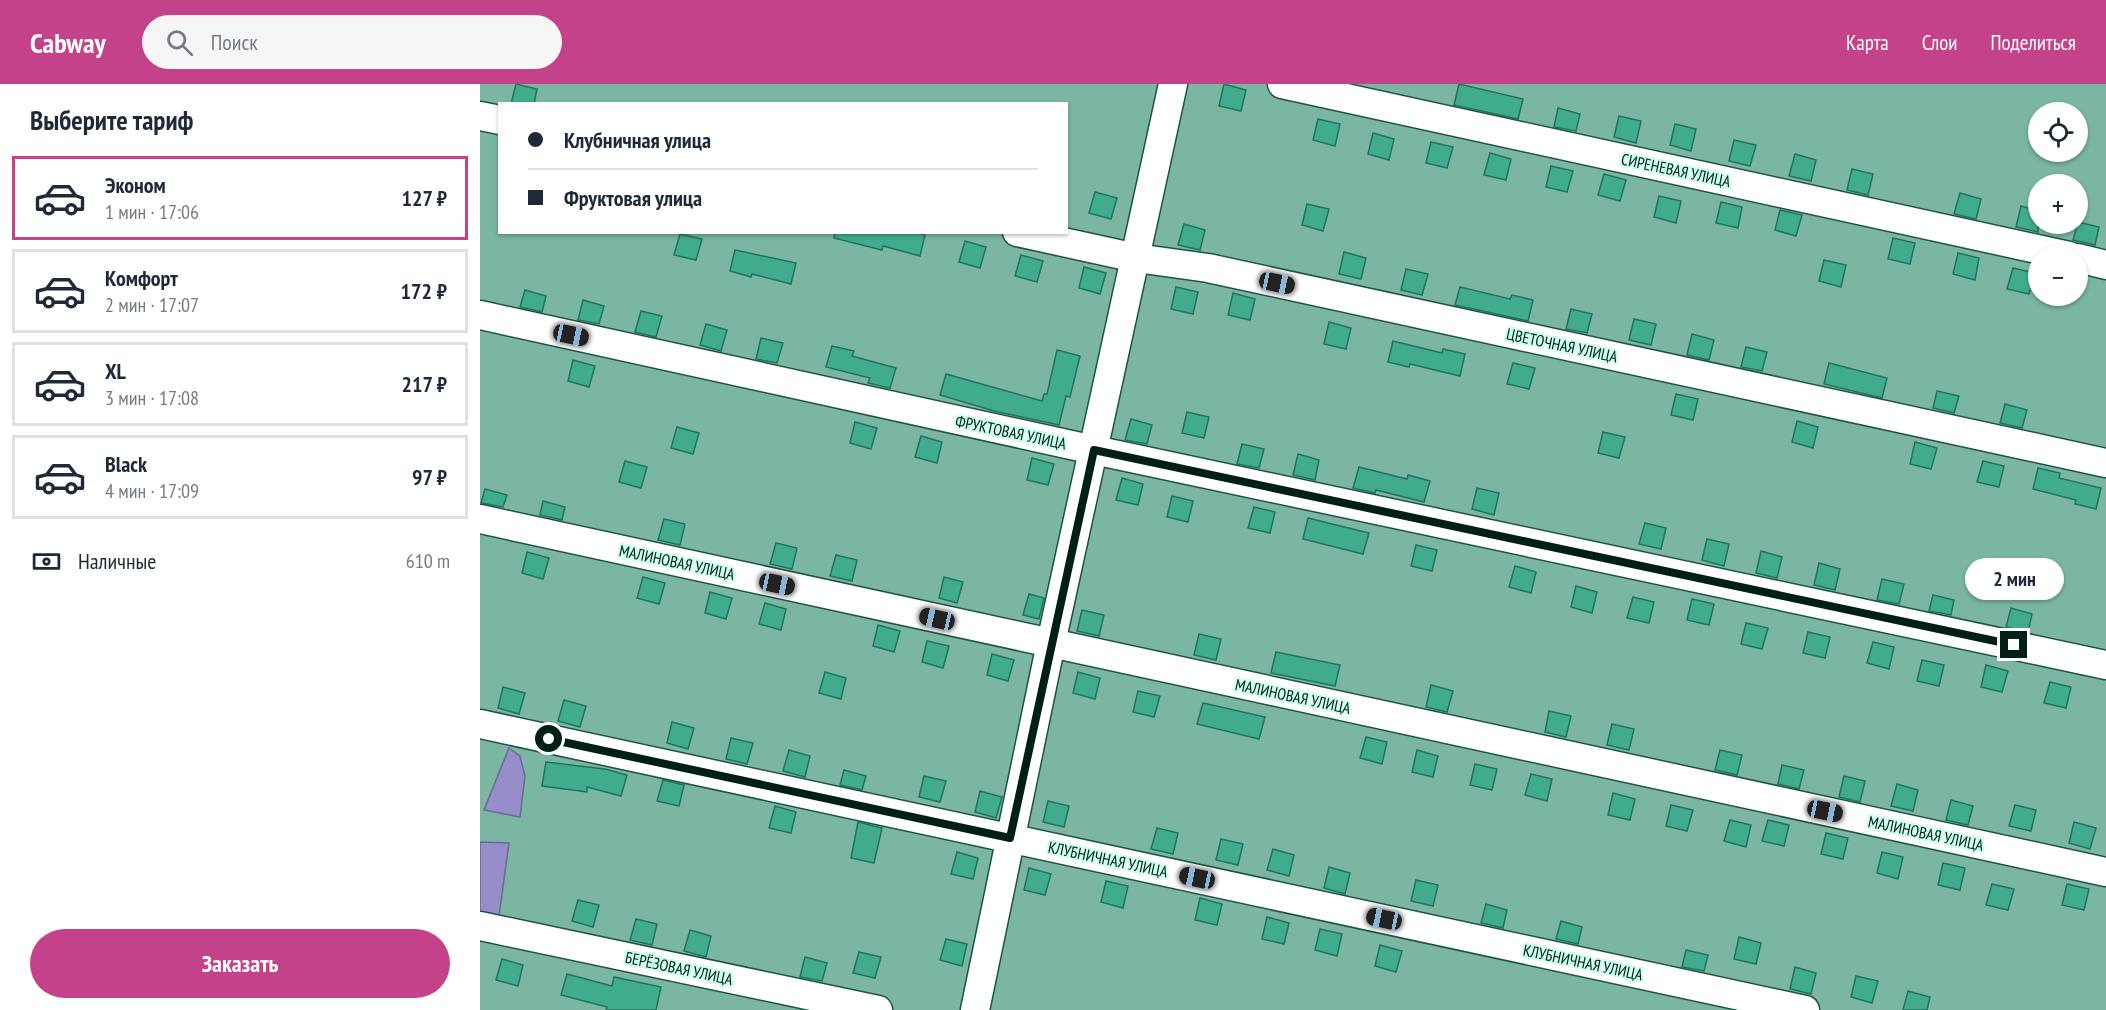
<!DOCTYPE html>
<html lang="ru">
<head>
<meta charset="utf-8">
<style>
  body { margin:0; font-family:"PT Sans Narrow",sans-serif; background:#f6f6f7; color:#1f2937; height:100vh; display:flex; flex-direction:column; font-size:22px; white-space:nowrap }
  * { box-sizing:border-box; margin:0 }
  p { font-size:20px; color:#747a83 }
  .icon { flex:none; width:33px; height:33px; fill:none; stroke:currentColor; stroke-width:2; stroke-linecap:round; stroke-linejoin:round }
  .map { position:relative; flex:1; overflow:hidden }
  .drawer { display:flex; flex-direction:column; background:#fff; width:480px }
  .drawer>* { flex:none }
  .hud { position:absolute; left:18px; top:18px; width:570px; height:132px; border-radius:0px; box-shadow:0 2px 4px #0004; display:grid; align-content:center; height:132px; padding:0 30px; background:#fff }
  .buttons { position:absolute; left:1548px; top:18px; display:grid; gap:12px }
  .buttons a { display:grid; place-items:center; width:60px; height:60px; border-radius:50%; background:#fff; box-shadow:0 2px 4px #0004; font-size:30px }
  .end { position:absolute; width:27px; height:27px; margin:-14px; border:8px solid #002017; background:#fff; box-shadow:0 0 0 3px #fff }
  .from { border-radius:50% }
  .bubble { position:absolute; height:42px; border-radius:21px; background:#fff; box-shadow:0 2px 4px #0004; font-size:20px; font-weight:700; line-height:42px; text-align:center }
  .car { position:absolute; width:18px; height:36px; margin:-18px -9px; border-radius:8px; box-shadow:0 0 4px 2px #0007; background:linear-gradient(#222 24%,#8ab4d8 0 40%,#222 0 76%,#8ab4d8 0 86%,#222 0) }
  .hud b { display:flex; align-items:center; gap:21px; height:57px; font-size:22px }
  .hud b+b { border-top:2px solid #e0e1e3 }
  .hud i { width:15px; height:15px; background:#1f2937 }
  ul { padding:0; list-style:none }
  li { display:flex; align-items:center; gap:18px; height:84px; margin:0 12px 9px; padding:0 18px; border:3px solid #e0e1e3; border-radius:0px }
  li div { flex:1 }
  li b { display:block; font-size:22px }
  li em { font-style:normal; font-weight:700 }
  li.on { border-color:#c44289 }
  li>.icon { width:54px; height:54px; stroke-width:1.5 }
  h2 { padding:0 30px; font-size:27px; line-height:72px }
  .pay { display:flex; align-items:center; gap:15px; height:66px; padding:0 30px; font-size:22px }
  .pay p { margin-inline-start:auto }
  .primary-button { display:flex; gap:12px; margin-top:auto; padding:12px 30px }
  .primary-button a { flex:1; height:69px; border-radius:36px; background:#c44289; color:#fff; font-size:24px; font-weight:700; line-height:69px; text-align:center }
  header { display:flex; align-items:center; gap:36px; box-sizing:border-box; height:84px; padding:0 30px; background:#c44289; color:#fff }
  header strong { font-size:28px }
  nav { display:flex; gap:33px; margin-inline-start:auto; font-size:21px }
  .search { width:420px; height:54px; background:#f6f6f7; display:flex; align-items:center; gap:15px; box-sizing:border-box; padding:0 21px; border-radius:33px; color:#747a83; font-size:22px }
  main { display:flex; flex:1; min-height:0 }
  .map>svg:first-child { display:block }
</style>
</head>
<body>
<header>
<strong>Cabway</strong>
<div class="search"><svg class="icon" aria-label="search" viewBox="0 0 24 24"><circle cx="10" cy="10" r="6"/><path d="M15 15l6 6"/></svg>Поиск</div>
<nav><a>Карта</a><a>Слои</a><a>Поделиться</a></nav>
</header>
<main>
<section class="drawer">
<h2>Выберите тариф</h2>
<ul>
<li class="on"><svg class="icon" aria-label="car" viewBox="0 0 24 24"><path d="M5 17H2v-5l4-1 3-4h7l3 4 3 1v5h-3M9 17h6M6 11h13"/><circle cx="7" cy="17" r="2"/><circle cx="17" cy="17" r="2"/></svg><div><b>Эконом</b><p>1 мин · 17:06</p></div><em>127 ₽</em></li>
<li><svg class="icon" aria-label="car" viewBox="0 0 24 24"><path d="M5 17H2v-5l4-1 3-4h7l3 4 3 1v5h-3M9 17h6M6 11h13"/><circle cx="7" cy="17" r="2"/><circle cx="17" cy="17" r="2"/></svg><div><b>Комфорт</b><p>2 мин · 17:07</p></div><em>172 ₽</em></li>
<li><svg class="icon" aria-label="car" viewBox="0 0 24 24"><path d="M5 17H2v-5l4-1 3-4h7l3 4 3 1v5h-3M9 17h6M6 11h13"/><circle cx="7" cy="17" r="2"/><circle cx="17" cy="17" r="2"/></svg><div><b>XL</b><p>3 мин · 17:08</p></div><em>217 ₽</em></li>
<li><svg class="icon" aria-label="car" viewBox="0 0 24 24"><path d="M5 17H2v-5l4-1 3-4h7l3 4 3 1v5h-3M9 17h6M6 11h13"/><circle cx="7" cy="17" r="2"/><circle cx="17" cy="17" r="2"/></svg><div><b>Black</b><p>4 мин · 17:09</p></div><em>97 ₽</em></li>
</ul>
<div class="pay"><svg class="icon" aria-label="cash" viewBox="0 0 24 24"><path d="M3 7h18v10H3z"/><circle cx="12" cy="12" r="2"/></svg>Наличные<p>610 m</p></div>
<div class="primary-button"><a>Заказать</a></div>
</section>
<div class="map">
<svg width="1626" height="926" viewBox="0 0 1626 926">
  <rect width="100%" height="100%" fill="#80e8c6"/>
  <path fill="#7ab6a1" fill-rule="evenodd" d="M0 0H1626V926H0ZM20 20H586V148H20ZM1558 28H1598V68H1558ZM1558 100H1598V140H1558ZM1558 172H1598V212H1558Z"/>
  <g fill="#968dca" stroke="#696c94" stroke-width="1.5">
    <path d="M29 664 40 672 45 692 40 733 4 726Z"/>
    <path d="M0 758 29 759 19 832 0 828Z"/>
  </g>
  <g fill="#41ac8d" stroke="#20745d" stroke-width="1.5">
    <path d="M36 0 57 5 54 20H31Z"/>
    <path d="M744 0 766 6 761 27 739 22Z"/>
    <path d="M979 0 1043 15 1038 35 974 21Z"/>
    <path d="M1078 24 1100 30 1096 47 1074 43Z"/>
    <path d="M1139 32 1161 37 1156 59 1134 53Z"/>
    <path d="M838 35 860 40 855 62 833 56Z"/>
    <path d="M1195 40 1216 45 1211 67 1190 61Z"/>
    <path d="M893 49 914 55 909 76 888 70Z"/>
    <path d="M1254 56 1276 61 1270 82 1249 77Z"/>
    <path d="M951 58 973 63 967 84 946 79Z"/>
    <path d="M1010 69 1031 75 1026 96 1004 91Z"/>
    <path d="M1315 70 1336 76 1331 97 1309 92Z"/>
    <path d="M1071 82 1093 87 1087 108 1066 103Z"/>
    <path d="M1372 85 1393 90 1388 111 1367 106Z"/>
    <path d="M1124 90 1146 96 1140 117 1118 111Z"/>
    <path d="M615 108 637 114 631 135 609 129Z"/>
    <path d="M1480 109 1501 115 1496 135 1474 130Z"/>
    <path d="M1179 112 1201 117 1196 139 1174 133Z"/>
    <path d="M1241 118 1262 123 1258 144 1236 139Z"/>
    <path d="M827 120 849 125 843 147 822 141Z"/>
    <path d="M1541 122 1558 127V148L1536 143Z"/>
    <path d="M1300 126 1322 131 1316 152 1295 146Z"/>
    <path d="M1598 138 1619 143 1615 161 1593 156Z"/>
    <path d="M704 140 725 146 720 166 698 161Z"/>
    <path d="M355 148H435L445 151 440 172 403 162 402 166 354 154Z"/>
    <path d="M200 150 222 155 216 176 194 171Z"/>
    <path d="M1413 154 1435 159 1430 180 1408 175Z"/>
    <path d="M485 157 506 163 500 184 479 178Z"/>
    <path d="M255 166 316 179 311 200 272 190 271 193 250 187Z"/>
    <path d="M864 168 886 174 881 195 859 190Z"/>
    <path d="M1478 169 1499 174 1495 196 1473 190Z"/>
    <path d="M541 171 563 177 557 198 535 192Z"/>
    <path d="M1344 176 1366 181 1361 203 1339 197Z"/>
    <path d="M604 183 626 189 620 210 599 204Z"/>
    <path d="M1533 184 1555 189 1549 210 1527 205Z"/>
    <path d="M926 185 948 190 942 211 921 206Z"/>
    <path d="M696 203 718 208 713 230 691 225Z"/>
    <path d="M980 203 1030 215 1032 211 1053 216 1048 237 975 221Z"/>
    <path d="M45 206 66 212 62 228 40 223Z"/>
    <path d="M753 209 775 215 770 236 748 231Z"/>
    <path d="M103 216 124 222 119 240 98 236Z"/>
    <path d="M1091 225 1112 230 1107 249 1086 245Z"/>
    <path d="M161 227 182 232 176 253 155 248Z"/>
    <path d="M1154 235 1176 240 1171 261 1149 256Z"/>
    <path d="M849 238 871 244 866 265 844 260Z"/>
    <path d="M226 240 247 246 241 267 220 261Z"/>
    <path d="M1212 250 1234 256 1229 276 1207 271Z"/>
    <path d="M281 254 303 259 297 279 276 275Z"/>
    <path d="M913 257 962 269 963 265 985 270 980 292 930 280 929 283 908 278Z"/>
    <path d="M352 262 374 267 372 272 416 284 410 304 388 299 390 294 346 283Z"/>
    <path d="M1266 263 1287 268 1282 287 1261 283Z"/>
    <path d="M577 266 600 272 590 313 586 312 579 341 514 327 460 311 466 290 562 317 564 310H567Z"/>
    <path d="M93 276 115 282 109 303 88 297Z"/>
    <path d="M1033 279 1055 284 1049 305 1027 300Z"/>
    <path d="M1349 279 1407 294 1402 314 1344 300Z"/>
    <path d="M1457 307 1479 312 1474 329 1453 324Z"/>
    <path d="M1196 310 1218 315 1213 336 1191 331Z"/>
    <path d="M1525 320 1547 326 1542 344 1520 339Z"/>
    <path d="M707 328 729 333 724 354 702 349Z"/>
    <path d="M651 335 672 341 667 360 645 356Z"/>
    <path d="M1317 337 1338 343 1333 364 1312 358Z"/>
    <path d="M375 338 397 344 391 365 370 359Z"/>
    <path d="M197 343 219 349 213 370 191 364Z"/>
    <path d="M1123 348 1145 353 1139 374 1118 369Z"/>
    <path d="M441 352 462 358 457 379 435 373Z"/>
    <path d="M1435 358 1457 364 1451 385 1430 380Z"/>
    <path d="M762 360 784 365 779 384 757 380Z"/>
    <path d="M818 370 839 376 835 396 813 391Z"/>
    <path d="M552 374 574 380 568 401 547 396Z"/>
    <path d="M145 377 167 383 161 404 139 398Z"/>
    <path d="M1503 377 1524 382 1519 403 1497 398Z"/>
    <path d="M879 383 927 395 928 391 950 397 944 418 896 406 895 409 873 404Z"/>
    <path d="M1558 384 1580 389 1579 394 1621 404 1616 425 1595 420 1596 416 1553 405Z"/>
    <path d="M642 394 663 400 658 421 636 416Z"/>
    <path d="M997 404 1019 409 1014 431 992 425Z"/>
    <path d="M5 405 27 411 23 423 1 419Z"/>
    <path d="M692 412 713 417 708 438 687 433Z"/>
    <path d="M63 417 85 423 82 436 60 431Z"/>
    <path d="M774 423 795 428 790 449 768 444Z"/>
    <path d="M828 434 889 449 883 470 823 455Z"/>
    <path d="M184 435 205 440 200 461 178 456Z"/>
    <path d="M1165 439 1186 444 1181 465 1159 460Z"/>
    <path d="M1227 455 1249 460 1244 482 1222 476Z"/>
    <path d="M296 459 317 464 312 485 290 480Z"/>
    <path d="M936 461 957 466 952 487 931 482Z"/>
    <path d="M1281 467 1302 473 1297 494 1276 489Z"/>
    <path d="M47 468 69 474 63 495 42 489Z"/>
    <path d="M356 471 377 476 372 497 350 492Z"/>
    <path d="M1339 479 1360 485 1355 506 1334 501Z"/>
    <path d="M1035 482 1056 488 1051 509 1029 503Z"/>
    <path d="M163 493 185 499 179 520 157 514Z"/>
    <path d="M464 493 483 498 477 519 459 514Z"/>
    <path d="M1402 495 1424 500 1419 520 1397 516Z"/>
    <path d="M1096 502 1117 508 1112 529 1091 523Z"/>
    <path d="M230 508 252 514 246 535 225 529Z"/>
    <path d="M549 510 564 514 559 535 543 531Z"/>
    <path d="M1453 511 1474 516 1471 531 1449 527Z"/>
    <path d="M1153 513 1174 518 1169 539 1147 534Z"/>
    <path d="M1212 515 1234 520 1229 541 1207 536Z"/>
    <path d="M285 519 306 525 301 546 279 540Z"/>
    <path d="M1531 524 1552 530 1548 548 1526 543Z"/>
    <path d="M602 526 624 531 619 552 597 547Z"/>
    <path d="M1266 539 1288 544 1282 565 1261 560Z"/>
    <path d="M398 541 420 547 414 568 393 562Z"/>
    <path d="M1328 548 1350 553 1345 574 1323 569Z"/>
    <path d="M719 550 741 555 736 576 714 571Z"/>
    <path d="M447 557 469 562 463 584 442 578Z"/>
    <path d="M1393 558 1414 563 1409 585 1387 579Z"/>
    <path d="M796 568 860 581 855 602 791 589Z"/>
    <path d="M512 570 534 576 528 597 507 591Z"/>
    <path d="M1442 576 1464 581 1459 602 1437 597Z"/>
    <path d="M1506 581 1528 587 1522 608 1501 603Z"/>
    <path d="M345 588 366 594 361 615 339 609Z"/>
    <path d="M598 588 620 594 615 615 593 609Z"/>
    <path d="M1570 598 1591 603 1586 624 1564 619Z"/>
    <path d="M951 601 973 607 967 628 946 623Z"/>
    <path d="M23 603 45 609 39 630 18 624Z"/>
    <path d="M658 607 680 612 674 633 653 628Z"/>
    <path d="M84 616 106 622 100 643 78 637Z"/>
    <path d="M723 619 785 633 779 655 717 640Z"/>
    <path d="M1069 627 1091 632 1086 653 1065 648Z"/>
    <path d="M192 638 214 644 208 665 187 659Z"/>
    <path d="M1132 640 1154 645 1149 666 1127 661Z"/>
    <path d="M886 653 907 658 902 680 880 674Z"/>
    <path d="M251 654 273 659 267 680 246 675Z"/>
    <path d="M309 666 330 672 325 693 303 687Z"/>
    <path d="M937 666 958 672 953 693 932 688Z"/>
    <path d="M1240 666 1262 671 1257 691 1235 686Z"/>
    <path d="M66 678 125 685 147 691 141 712 107 703V708L62 702Z"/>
    <path d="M995 680 1017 685 1012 706 990 701Z"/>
    <path d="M1302 681 1324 686 1319 705 1298 700Z"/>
    <path d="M364 686 386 692 382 706 360 701Z"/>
    <path d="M1051 690 1072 695 1067 717 1045 711Z"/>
    <path d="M444 692 466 697 460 718 439 713Z"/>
    <path d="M1364 692 1385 697 1380 718 1359 713Z"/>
    <path d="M183 696 204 701 199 722 177 717Z"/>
    <path d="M1417 700 1438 706 1433 727 1411 722Z"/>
    <path d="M500 707 522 713 516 734 495 728Z"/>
    <path d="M1133 709 1155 715 1150 736 1128 731Z"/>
    <path d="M1471 716 1493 722 1488 741 1466 736Z"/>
    <path d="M568 717 589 722 584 743 563 738Z"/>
    <path d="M1191 721 1213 726 1207 747 1186 742Z"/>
    <path d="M1535 721 1556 726 1551 747 1529 742Z"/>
    <path d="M295 722 316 728 311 749 289 744Z"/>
    <path d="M1250 736 1271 741 1266 763 1244 757Z"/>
    <path d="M1288 736 1309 741 1304 762 1282 757Z"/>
    <path d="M378 738 402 744 394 779 371 774Z"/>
    <path d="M1594 738 1616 744 1610 765 1589 759Z"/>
    <path d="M677 744 698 749 693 770 671 765Z"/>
    <path d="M1346 749 1368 754 1363 775 1341 770Z"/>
    <path d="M741 755 763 760 758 781 736 776Z"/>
    <path d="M793 765 814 771 809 792 787 786Z"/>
    <path d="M477 768 498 774 493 795 471 790Z"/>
    <path d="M1402 768 1423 773 1418 795 1397 789Z"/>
    <path d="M1463 779 1485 784 1480 806 1458 801Z"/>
    <path d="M849 783 870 789 865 810 844 804Z"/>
    <path d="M549 784 571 790 565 811 544 806Z"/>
    <path d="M936 796 958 801 953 822 931 817Z"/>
    <path d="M626 797 648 802 643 824 621 818Z"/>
    <path d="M1512 800 1534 805 1528 826 1506 821Z"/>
    <path d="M1587 800 1609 805 1604 826 1582 821Z"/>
    <path d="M720 814 742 820 737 841 715 836Z"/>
    <path d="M98 816 119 821 113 843 92 837Z"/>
    <path d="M1006 820 1027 826 1023 844 1001 839Z"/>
    <path d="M787 833 809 839 804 860 782 855Z"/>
    <path d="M156 835 177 840 172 861 150 856Z"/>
    <path d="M1081 837 1102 843 1098 860 1076 855Z"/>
    <path d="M840 845 862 850 857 872 835 866Z"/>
    <path d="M210 846 231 852 226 873 204 867Z"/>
    <path d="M1259 853 1281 859 1276 880 1254 875Z"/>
    <path d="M466 855 487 860 482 882 460 876Z"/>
    <path d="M900 861 922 867 916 888 895 882Z"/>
    <path d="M1206 866 1228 871 1224 887 1202 883Z"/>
    <path d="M379 868 401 873 395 894 373 889Z"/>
    <path d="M325 873 347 879 342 897 320 893Z"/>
    <path d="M22 875 43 881 38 902 16 896Z"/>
    <path d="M1315 883 1336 889 1331 910 1310 905Z"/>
    <path d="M87 890 132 902 134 893 181 903 176 926H126L127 923 81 911Z"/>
    <path d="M1376 892 1398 897 1392 919 1371 913Z"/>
    <path d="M1428 907 1450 913 1447 926H1423Z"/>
  </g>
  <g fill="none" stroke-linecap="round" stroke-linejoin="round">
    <g stroke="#1d5545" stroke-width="31">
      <g id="minor">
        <path d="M802 0 1589 172"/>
        <path d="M0 32 20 36"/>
        <path d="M537 148 656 174 728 184 1626 379"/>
        <path d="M1598 174 1626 181"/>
        <path d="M0 231 614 366 1626 581"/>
        <path d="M0 435 1626 788"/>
        <path d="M0 640 1325 926"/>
        <path d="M0 842 398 926"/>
        <path d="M495 926 571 559 693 0"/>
      </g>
    </g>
    <use href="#minor" stroke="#fff" stroke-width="28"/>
  </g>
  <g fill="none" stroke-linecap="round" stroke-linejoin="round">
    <path stroke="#002017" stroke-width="8" d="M69 655 530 754 614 366 1534 561"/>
  </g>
  <g text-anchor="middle" stroke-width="4.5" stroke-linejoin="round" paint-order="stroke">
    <g font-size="16" fill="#002017" stroke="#cefeec">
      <text transform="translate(1196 86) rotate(12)" y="6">СИРЕНЕВАЯ УЛИЦА</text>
      <text transform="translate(1082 261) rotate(12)" y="6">ЦВЕТОЧНАЯ УЛИЦА</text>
      <text transform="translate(531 348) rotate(12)" y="6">ФРУКТОВАЯ УЛИЦА</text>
      <text transform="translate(197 478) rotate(12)" y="6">МАЛИНОВАЯ УЛИЦА</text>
      <text transform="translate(813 612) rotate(12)" y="6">МАЛИНОВАЯ УЛИЦА</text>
      <text transform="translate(1446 749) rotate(12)" y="6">МАЛИНОВАЯ УЛИЦА</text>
      <text transform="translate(628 775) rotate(12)" y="6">КЛУБНИЧНАЯ УЛИЦА</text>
      <text transform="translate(1103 878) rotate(12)" y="6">КЛУБНИЧНАЯ УЛИЦА</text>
      <text transform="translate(199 884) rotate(12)" y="6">БЕРЁЗОВАЯ УЛИЦА</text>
    </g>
  </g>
</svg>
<div class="buttons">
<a><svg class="icon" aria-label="locate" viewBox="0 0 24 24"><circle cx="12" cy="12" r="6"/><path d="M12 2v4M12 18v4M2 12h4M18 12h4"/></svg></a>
<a>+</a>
<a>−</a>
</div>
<i class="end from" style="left:69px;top:655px"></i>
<i class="end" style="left:1534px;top:561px"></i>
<div class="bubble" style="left:1485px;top:474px;width:99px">2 мин</div>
<i class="car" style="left:797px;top:199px;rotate:102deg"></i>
<i class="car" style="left:91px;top:251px;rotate:102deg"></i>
<i class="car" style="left:297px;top:500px;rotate:102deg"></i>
<i class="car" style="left:457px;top:535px;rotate:283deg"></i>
<i class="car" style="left:1345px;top:727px;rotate:102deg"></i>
<i class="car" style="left:717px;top:794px;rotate:282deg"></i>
<i class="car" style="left:904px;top:835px;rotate:282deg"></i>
<div class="hud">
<b><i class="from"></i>Клубничная улица</b>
<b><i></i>Фруктовая улица</b>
</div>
</div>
</main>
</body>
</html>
